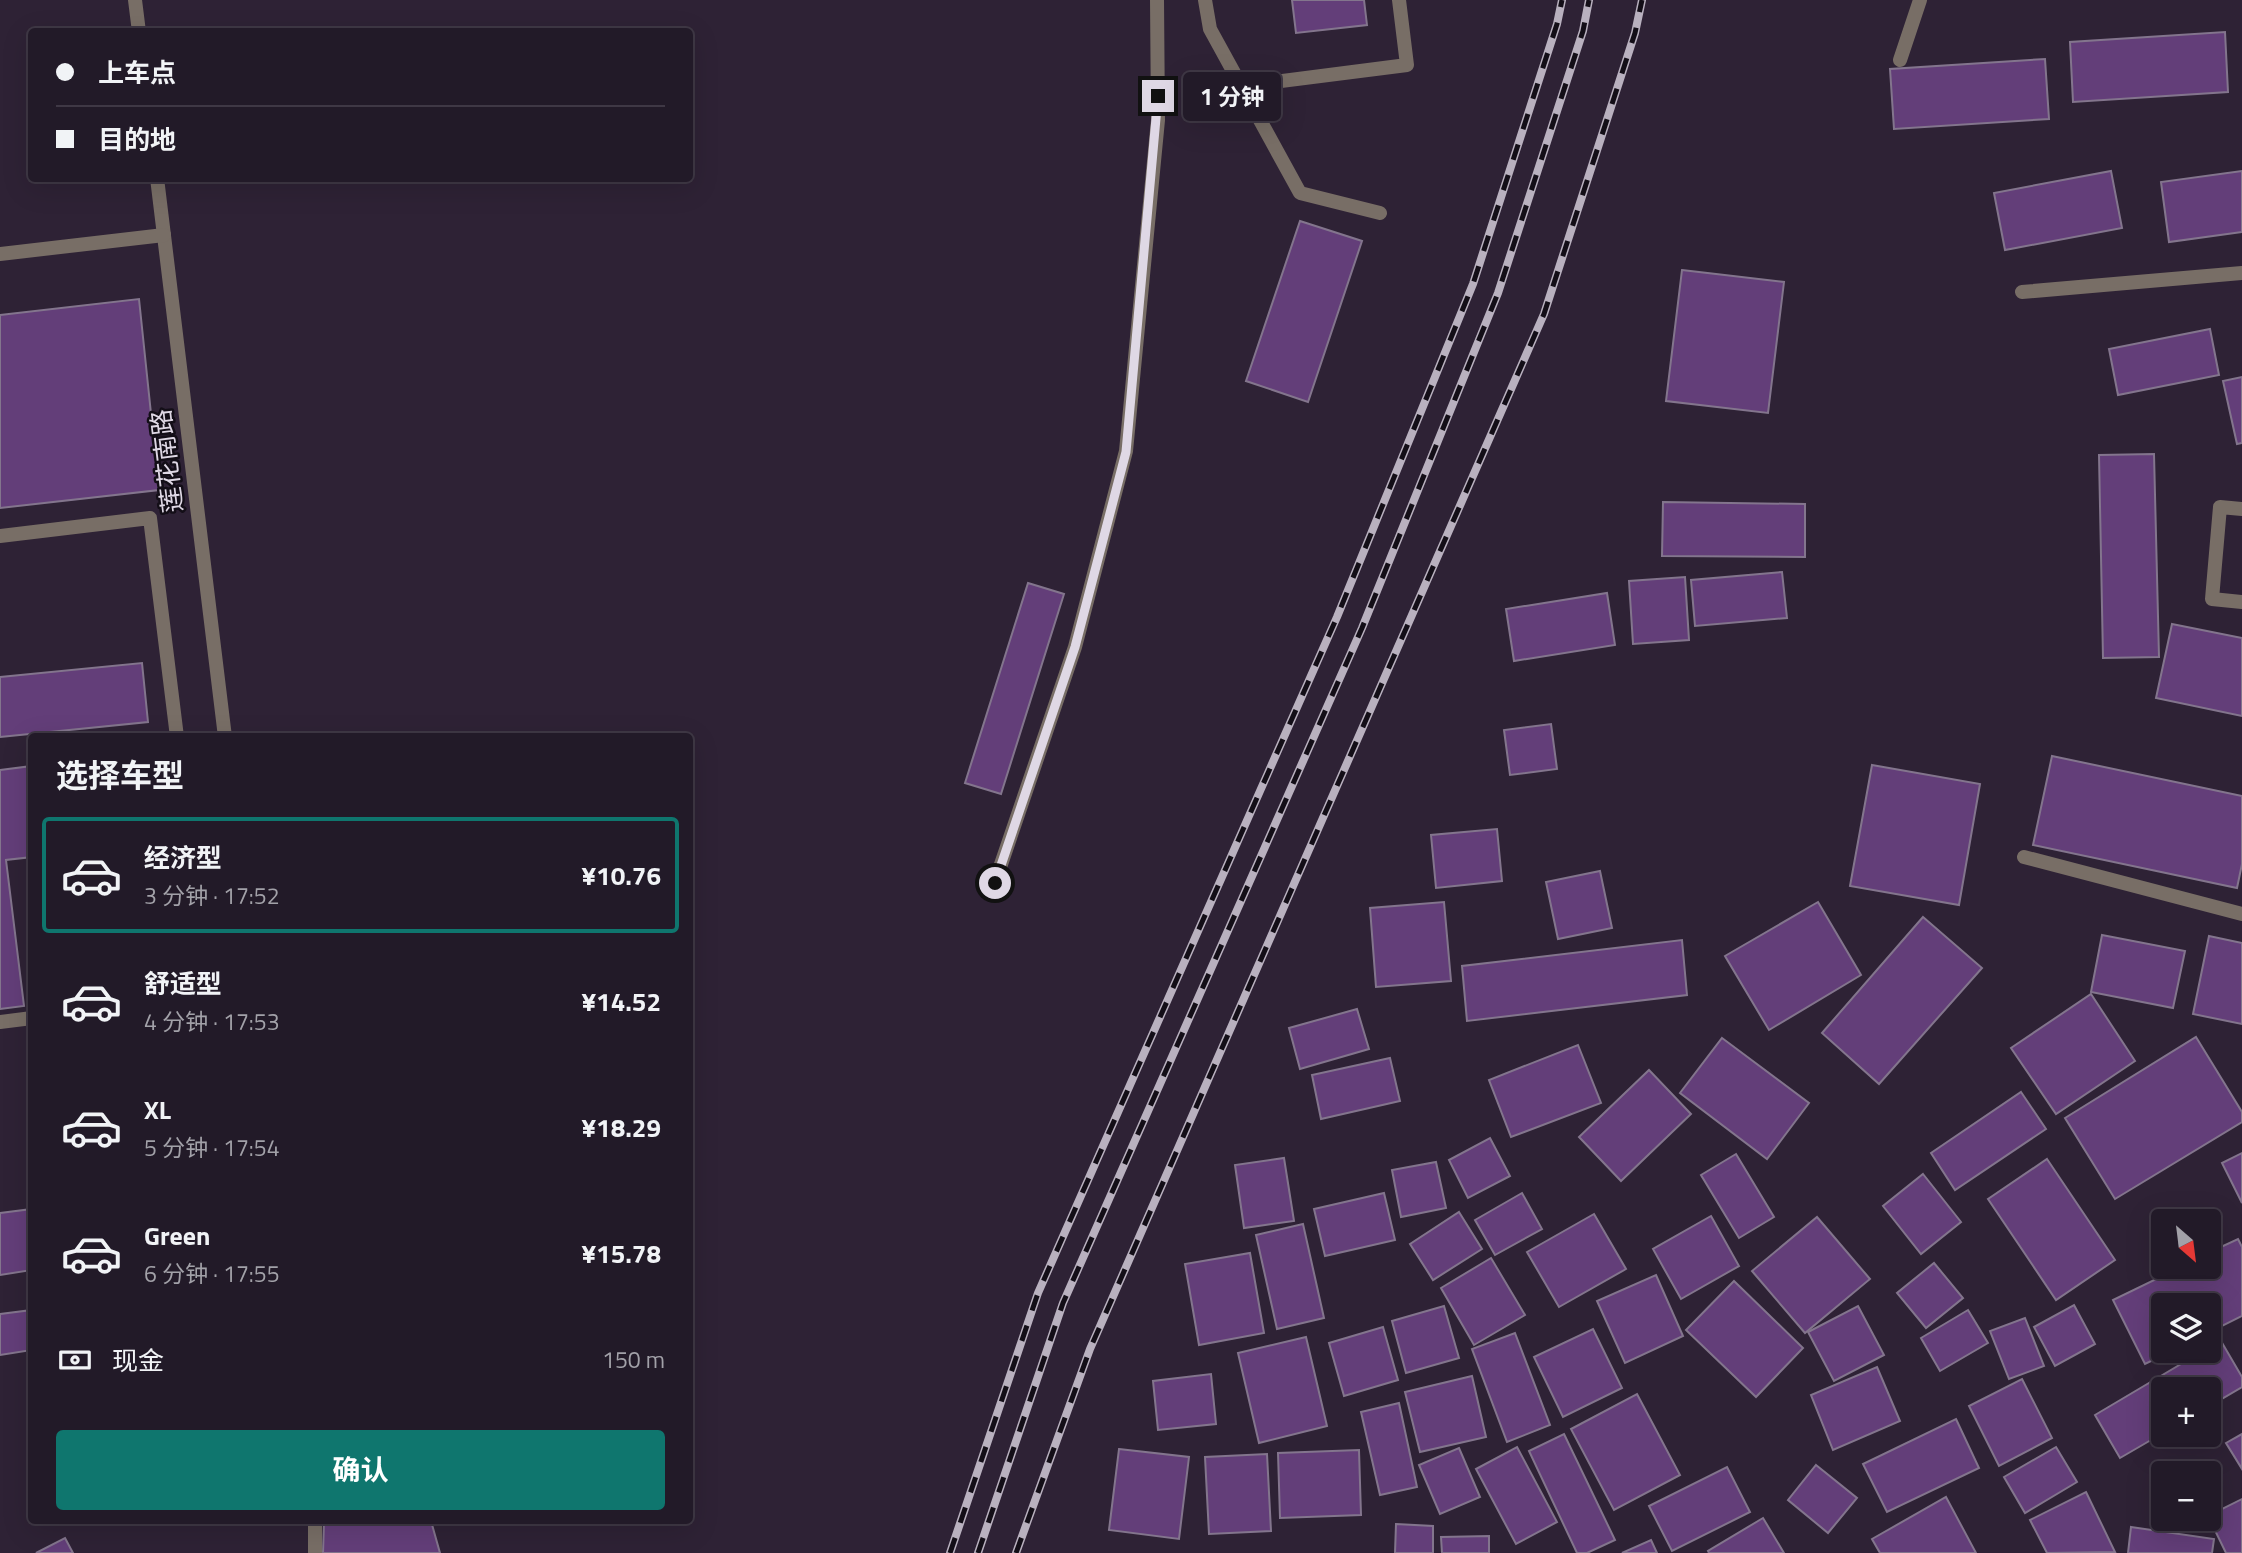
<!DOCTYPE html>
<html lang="zh">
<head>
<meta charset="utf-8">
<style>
  body { margin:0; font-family:"Titillium Web","Noto Sans SC",sans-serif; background:#2a2330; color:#f1f3f6; height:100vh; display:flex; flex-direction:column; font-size:26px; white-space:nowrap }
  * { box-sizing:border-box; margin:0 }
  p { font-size:23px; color:#a2a1a8 }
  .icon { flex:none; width:38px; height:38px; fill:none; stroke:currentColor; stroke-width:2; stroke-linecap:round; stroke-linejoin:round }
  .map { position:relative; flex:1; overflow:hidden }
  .side { position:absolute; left:28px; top:733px; width:665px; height:791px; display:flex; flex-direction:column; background:#221a28; border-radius:7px; box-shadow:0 7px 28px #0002,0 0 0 2px #3f3845 }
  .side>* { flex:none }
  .guide { position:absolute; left:28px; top:28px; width:665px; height:154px; border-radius:7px; box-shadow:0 7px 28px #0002,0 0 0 2px #3f3845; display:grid; align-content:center; height:154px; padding:0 28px; background:#221a28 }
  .needle { width:46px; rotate:152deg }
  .fabs { position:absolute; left:2151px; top:1209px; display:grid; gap:14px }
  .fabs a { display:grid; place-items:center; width:70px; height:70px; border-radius:7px; background:#221a28; box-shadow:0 7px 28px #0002,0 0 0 2px #3f3845; font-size:35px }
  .end { position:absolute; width:32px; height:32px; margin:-16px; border:9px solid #dfd8e5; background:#111; box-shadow:0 0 0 4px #111 }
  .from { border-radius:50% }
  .bubble { position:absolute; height:49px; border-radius:7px; background:#221a28; box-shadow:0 7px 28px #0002,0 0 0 2px #3f3845; font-size:23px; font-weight:700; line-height:49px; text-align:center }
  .guide b { display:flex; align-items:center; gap:24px; height:66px; font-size:26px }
  .guide b+b { border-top:2px solid #3f3845 }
  .guide i { width:18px; height:18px; background:#f1f3f6 }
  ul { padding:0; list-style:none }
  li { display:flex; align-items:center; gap:21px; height:116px; margin:0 14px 10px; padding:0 14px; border:4px solid transparent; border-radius:7px }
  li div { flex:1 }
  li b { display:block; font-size:26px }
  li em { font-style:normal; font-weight:700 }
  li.current { border-color:#0f766e }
  li>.icon { width:63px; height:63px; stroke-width:1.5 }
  h2 { padding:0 28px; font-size:32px; line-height:84px }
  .pay { display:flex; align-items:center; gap:18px; height:77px; padding:0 28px; font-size:26px }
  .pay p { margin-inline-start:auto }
  .button { display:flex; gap:14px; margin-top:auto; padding:14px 28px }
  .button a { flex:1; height:80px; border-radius:7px; background:#0f766e; color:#fff; font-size:28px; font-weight:700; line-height:80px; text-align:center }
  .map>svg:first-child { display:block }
</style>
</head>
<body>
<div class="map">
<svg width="2242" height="1553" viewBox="0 0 2242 1553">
  <rect width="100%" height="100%" fill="#2e2235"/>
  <g fill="#633e79" stroke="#83758d" stroke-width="2">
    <path d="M1292 0H1364L1367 25 1296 33Z"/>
    <path d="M2225 32 2228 92 2073 102 2070 42Z"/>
    <path d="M2045 59 2049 119 1894 129 1890 69Z"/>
    <path d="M2111 171 2122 228 2005 250 1994 193Z"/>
    <path d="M2242 171V232L2169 242 2161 182Z"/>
    <path d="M1300 221 1362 241 1308 402 1246 381Z"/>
    <path d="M1682 270 1784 282 1768 413 1666 401Z"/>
    <path d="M139 299 159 490 0 508V315Z"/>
    <path d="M2210 329 2219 375 2118 395 2109 349Z"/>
    <path d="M2242 377V443L2237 444 2223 381Z"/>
    <path d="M2154 454 2159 657 2103 658 2099 455Z"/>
    <path d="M1663 502 1805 504V557L1662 556Z"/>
    <path d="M1782 572 1787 618 1695 626 1691 580Z"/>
    <path d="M1685 577 1689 640 1633 644 1629 581Z"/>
    <path d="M1028 583 1064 594 1001 794 965 783Z"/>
    <path d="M1607 593 1615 645 1514 661 1506 609Z"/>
    <path d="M2172 624 2242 638V716L2156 698Z"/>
    <path d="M142 663 148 722 0 737V677Z"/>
    <path d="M1551 724 1557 769 1510 775 1504 730Z"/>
    <path d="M2052 756 2242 796V864L2237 888 2033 845Z"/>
    <path d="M1872 765 1980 784 1959 905 1850 886Z"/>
    <path d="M32 766V857L6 860 24 1006 0 1009V770Z"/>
    <path d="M1497 829 1502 881 1436 888 1431 835Z"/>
    <path d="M1600 871 1612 928 1558 939 1546 882Z"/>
    <path d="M1444 902 1451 981 1376 987 1370 908Z"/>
    <path d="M1818 902 1861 975 1769 1030 1725 956Z"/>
    <path d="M1923 917 1982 968 1879 1084 1822 1033Z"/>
    <path d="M2102 935 2185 951 2173 1008 2091 992Z"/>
    <path d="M2209 936 2242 943V1024L2193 1014Z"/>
    <path d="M1682 940 1687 995 1467 1021 1462 966Z"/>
    <path d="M2091 994 2135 1061 2056 1114 2011 1048Z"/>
    <path d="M1357 1009 1369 1049 1300 1069 1289 1028Z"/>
    <path d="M2196 1037 2242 1112V1122L2115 1199 2065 1118Z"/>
    <path d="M1722 1038 1809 1103 1767 1159 1680 1093Z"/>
    <path d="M1578 1045 1601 1103 1511 1137 1489 1080Z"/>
    <path d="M1390 1058 1400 1101 1321 1119 1312 1075Z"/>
    <path d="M1649 1070 1691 1114 1621 1181 1579 1137Z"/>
    <path d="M2021 1092 2046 1129 1955 1190 1931 1153Z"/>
    <path d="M1490 1138 1510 1176 1468 1198 1449 1160Z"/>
    <path d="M2242 1153V1203L2222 1163Z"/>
    <path d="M1736 1154 1774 1217 1739 1238 1701 1175Z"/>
    <path d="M1284 1158 1294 1221 1244 1228 1235 1165Z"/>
    <path d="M2047 1159 2115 1260 2056 1300 1988 1199Z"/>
    <path d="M1436 1162 1446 1208 1401 1217 1392 1170Z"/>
    <path d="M1923 1174 1961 1222 1921 1254 1883 1206Z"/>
    <path d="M1384 1193 1395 1240 1325 1256 1314 1209Z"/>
    <path d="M1522 1193 1542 1229 1495 1255 1475 1220Z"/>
    <path d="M32 1209V1270L0 1275V1213Z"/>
    <path d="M1459 1212 1482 1249 1433 1280 1410 1244Z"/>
    <path d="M1594 1214 1626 1269 1559 1307 1527 1252Z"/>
    <path d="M1711 1216 1739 1266 1681 1299 1653 1249Z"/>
    <path d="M1817 1217 1870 1279 1805 1333 1752 1271Z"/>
    <path d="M1303 1224 1324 1318 1277 1329 1256 1235Z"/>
    <path d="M2238 1239 2242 1247V1316L2208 1333V1306H2163V1351H2172L2145 1364 2113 1300 2181 1267H2208V1253Z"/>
    <path d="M1250 1253 1264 1333 1199 1345 1185 1264Z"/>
    <path d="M1491 1258 1525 1315 1474 1345 1441 1288Z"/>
    <path d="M1934 1263 1963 1298 1926 1328 1897 1293Z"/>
    <path d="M1656 1275 1683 1336 1625 1363 1597 1301Z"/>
    <path d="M1734 1281 1803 1348 1756 1397 1686 1330Z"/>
    <path d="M2074 1305 2095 1344 2055 1366 2034 1327Z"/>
    <path d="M1444 1306 1459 1358 1406 1373 1392 1321Z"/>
    <path d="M1858 1306 1884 1355 1834 1381 1808 1332Z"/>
    <path d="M32 1310V1350L0 1355V1314Z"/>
    <path d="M1968 1310 1988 1343 1940 1371 1921 1338Z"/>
    <path d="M2025 1318 2044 1366 2009 1379 1990 1331Z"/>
    <path d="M1383 1327 1398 1380 1344 1396 1329 1343Z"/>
    <path d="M1593 1329 1622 1388 1563 1417 1534 1357Z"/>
    <path d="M1515 1333 1550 1425 1507 1442 1472 1349Z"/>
    <path d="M1306 1337 1327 1426 1259 1443 1238 1353Z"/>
    <path d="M2221 1341 2242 1377V1387L2208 1407V1390H2163V1433L2120 1458 2095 1415 2203 1351H2208Z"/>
    <path d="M1877 1367 1900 1421 1833 1450 1811 1395Z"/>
    <path d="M1211 1374 1216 1424 1158 1430 1153 1381Z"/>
    <path d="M1472 1376 1486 1437 1420 1452 1405 1392Z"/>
    <path d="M2022 1379 2052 1438 1999 1466 1969 1406Z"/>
    <path d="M1637 1394 1680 1475 1614 1510 1571 1429Z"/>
    <path d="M1399 1403 1417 1487 1380 1495 1361 1412Z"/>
    <path d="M1956 1419 1979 1468 1887 1512 1863 1464Z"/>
    <path d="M1564 1434 1615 1540 1587 1553H1577L1529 1451Z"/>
    <path d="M2242 1434V1469L2226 1443Z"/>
    <path d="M1517 1447 1557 1522 1516 1544 1476 1469Z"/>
    <path d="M2056 1447 2077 1482 2025 1513 2004 1477Z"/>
    <path d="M1459 1448 1480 1497 1440 1514 1419 1465Z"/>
    <path d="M1119 1449 1189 1457 1179 1539 1109 1530Z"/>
    <path d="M1359 1450 1361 1515 1280 1518 1278 1453Z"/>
    <path d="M1267 1454 1271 1531 1209 1534 1205 1457Z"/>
    <path d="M1816 1465 1857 1498 1828 1533 1788 1500Z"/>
    <path d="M1727 1467 1750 1512 1672 1551 1649 1506Z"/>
    <path d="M2086 1492 2115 1552 2047 1553 2030 1520Z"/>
    <path d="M1946 1497 1976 1553H1880L1872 1539Z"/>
    <path d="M2242 1499V1553H2226L2208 1516Z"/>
    <path d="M1763 1518 1784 1553H1709L1708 1551Z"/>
    <path d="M324 1521H431L440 1553H323Z"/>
    <path d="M1396 1524 1433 1526V1553H1395Z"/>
    <path d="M2131 1527 2214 1539 2212 1553H2128Z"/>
    <path d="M1489 1536V1553H1442L1441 1537Z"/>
    <path d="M65 1538 73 1553H36Z"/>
    <path d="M1651 1540 1657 1553H1622Z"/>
  </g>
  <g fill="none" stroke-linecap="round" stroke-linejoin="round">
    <g stroke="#786e66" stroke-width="14">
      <path d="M1205 0 1210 29 1300 193 1380 213"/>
      <path d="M1242 86 1407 65 1399 0"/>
      <path d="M2022 292 2242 273"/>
      <path d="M2242 509 2220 507 2212 599 2242 602"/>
      <path d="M0 536 150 518 177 737"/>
      <path d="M995 882 1075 647 1126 451 1158 120 1157 0"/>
      <path d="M0 1022 32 1018"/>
    </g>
    <g stroke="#786e66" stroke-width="14">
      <path d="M135 0 139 32"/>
      <path d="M1900 60 1920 0"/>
      <path d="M157 178 225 737"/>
      <path d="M0 254 164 235"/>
      <path d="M2024 857 2242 914"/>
      <path d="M315 1553V1521"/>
    </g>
    <g stroke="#b9b1bf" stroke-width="8">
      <g id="rail">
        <path d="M950 1553 1038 1293 1337 617 1473 284 1557 24 1562 0"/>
        <path d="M978 1553 1063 1303 1362 628 1498 293 1583 31 1589 0"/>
        <path d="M1016 1553 1090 1349 1544 314 1635 33 1642 0"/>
      </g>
    </g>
    <use href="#rail" stroke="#130e17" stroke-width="5" stroke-dasharray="16" stroke-linecap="butt"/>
  </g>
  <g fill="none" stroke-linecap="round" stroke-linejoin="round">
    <path stroke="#dfd8e5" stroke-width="9" d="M995 883 1075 647 1126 452 1158 96"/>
  </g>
  <g text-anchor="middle" stroke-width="5" stroke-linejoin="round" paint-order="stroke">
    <g font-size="26" fill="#dfd8e5" stroke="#130e17">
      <text transform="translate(167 461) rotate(-97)" y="9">莲花南路</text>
    </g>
  </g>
</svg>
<div class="fabs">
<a><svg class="needle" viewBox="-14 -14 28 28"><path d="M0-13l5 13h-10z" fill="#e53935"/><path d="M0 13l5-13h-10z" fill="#a2a1a8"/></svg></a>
<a><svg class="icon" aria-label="layers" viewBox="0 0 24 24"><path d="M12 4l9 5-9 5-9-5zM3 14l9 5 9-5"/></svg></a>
<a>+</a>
<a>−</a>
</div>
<i class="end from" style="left:995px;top:883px"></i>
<i class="end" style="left:1158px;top:96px"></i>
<div class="bubble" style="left:1183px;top:72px;width:98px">1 分钟</div>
<div class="guide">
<b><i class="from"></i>上车点</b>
<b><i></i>目的地</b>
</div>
<section class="side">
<h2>选择车型</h2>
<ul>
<li class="current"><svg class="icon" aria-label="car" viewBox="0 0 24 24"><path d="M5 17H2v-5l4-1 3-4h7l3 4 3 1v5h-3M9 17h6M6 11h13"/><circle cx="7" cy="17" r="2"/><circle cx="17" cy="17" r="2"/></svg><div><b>经济型</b><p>3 分钟 · 17:52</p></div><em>¥10.76</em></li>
<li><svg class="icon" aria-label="car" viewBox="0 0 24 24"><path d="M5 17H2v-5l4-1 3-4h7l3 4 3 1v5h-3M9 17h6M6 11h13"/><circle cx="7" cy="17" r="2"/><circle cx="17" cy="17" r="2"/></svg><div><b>舒适型</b><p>4 分钟 · 17:53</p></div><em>¥14.52</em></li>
<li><svg class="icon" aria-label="car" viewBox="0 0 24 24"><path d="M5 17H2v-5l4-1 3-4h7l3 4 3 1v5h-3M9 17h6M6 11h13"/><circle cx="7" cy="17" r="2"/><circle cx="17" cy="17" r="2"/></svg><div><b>XL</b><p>5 分钟 · 17:54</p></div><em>¥18.29</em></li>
<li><svg class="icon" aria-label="car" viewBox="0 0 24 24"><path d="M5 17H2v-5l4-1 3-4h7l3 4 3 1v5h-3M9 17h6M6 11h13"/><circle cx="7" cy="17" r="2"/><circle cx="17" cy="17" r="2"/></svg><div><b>Green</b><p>6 分钟 · 17:55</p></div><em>¥15.78</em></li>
</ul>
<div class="pay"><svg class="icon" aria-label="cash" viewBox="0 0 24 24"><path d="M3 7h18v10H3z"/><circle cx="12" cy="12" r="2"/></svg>现金<p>150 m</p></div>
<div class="button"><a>确认</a></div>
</section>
</div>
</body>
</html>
